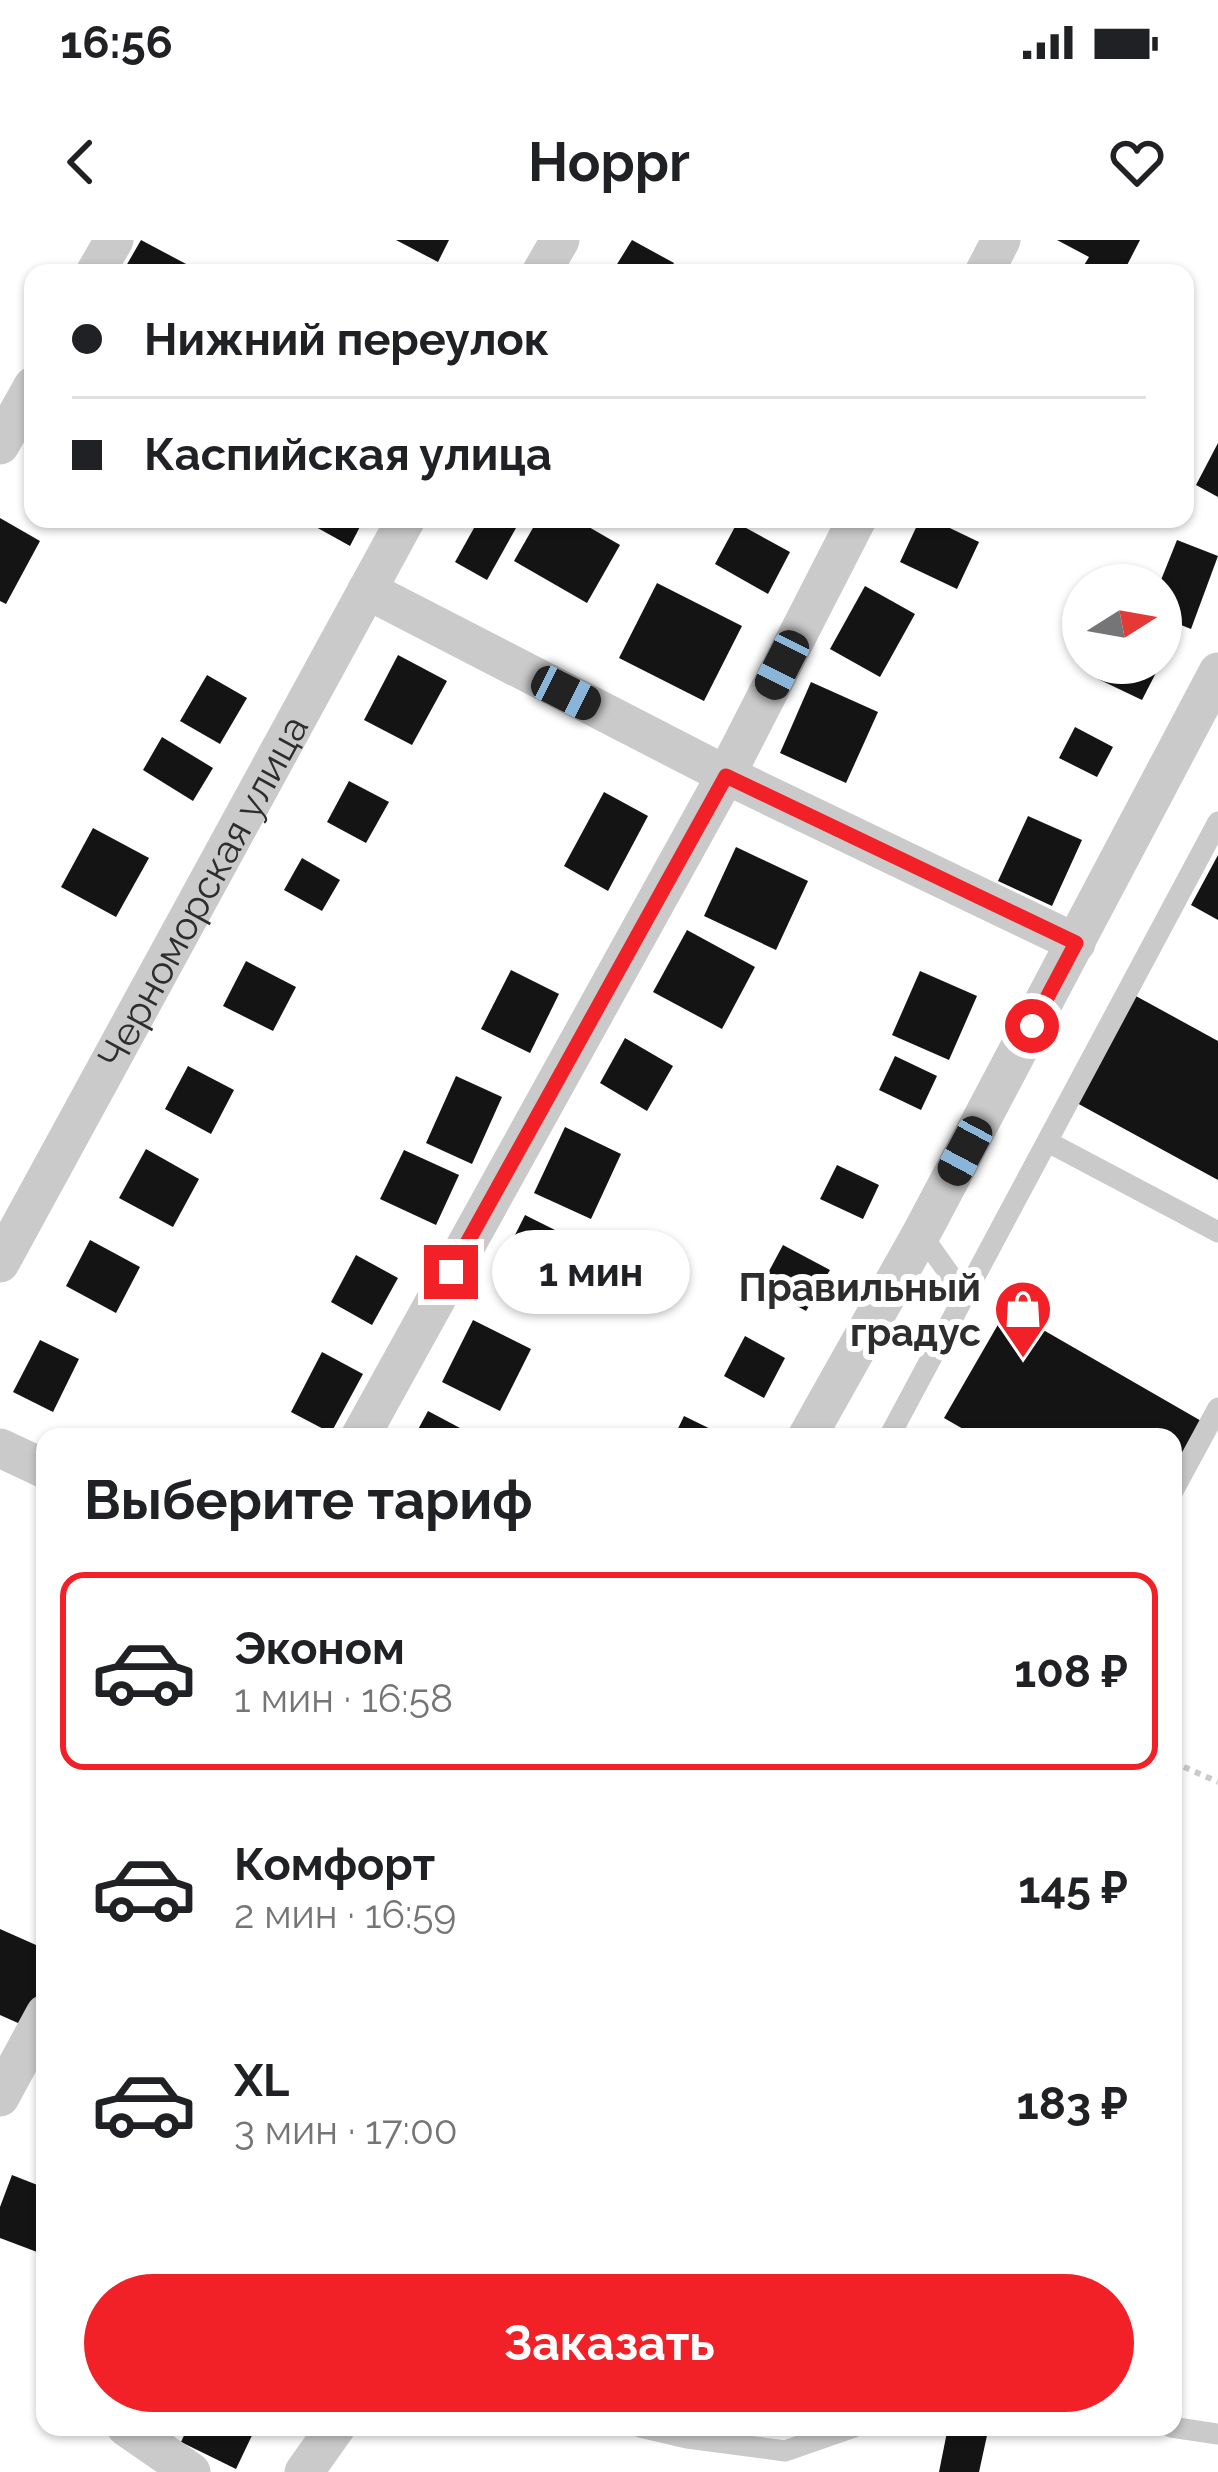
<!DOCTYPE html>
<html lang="ru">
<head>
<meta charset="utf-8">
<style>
  body { margin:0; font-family:Raleway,sans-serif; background:#f6f6f6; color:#202124; height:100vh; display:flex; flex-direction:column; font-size:45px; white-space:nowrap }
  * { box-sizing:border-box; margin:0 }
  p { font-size:39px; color:#757577 }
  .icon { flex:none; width:66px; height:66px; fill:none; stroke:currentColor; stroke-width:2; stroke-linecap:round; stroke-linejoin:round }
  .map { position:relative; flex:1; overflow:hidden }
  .side { position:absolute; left:36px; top:1188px; width:1146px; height:1008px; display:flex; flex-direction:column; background:#fff; border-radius:24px; box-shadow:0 3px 9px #0004 }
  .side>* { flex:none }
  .top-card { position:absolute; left:24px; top:24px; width:1170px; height:264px; border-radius:24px; box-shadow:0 3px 9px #0004; display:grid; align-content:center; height:264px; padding:0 48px; background:#fff }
  .needle { width:78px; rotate:79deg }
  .tools { position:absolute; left:1062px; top:324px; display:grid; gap:24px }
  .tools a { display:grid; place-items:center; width:120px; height:120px; border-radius:50%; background:#fff; box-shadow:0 3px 9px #0004; font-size:60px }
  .end { position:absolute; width:54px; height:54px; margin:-27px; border:15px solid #f22027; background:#fff; box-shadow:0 0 0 6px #fff }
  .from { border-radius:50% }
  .bubble { position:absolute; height:84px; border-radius:42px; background:#fff; box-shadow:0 3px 9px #0004; font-size:39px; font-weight:700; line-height:84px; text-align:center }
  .car { position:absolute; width:36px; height:72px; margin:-36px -18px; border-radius:15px; box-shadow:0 0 9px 3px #0007; background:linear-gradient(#222 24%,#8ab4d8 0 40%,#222 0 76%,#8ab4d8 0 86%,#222 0) }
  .top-card b { display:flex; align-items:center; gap:42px; height:114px; font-size:45px }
  .top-card b+b { border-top:3px solid #e0e0e0 }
  .top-card i { width:30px; height:30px; background:#202124 }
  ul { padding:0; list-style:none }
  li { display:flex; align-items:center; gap:36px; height:198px; margin:0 24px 18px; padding:0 24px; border:6px solid transparent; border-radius:24px }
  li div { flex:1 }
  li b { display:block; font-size:45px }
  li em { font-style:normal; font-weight:700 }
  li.selected { border-color:#f22027 }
  li>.icon { width:108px; height:108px; stroke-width:1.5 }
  h2 { padding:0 48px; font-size:54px; line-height:144px }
  .cta { display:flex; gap:24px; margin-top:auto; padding:24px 48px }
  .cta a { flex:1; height:138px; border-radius:72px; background:#f22027; color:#fff; font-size:48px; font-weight:700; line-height:138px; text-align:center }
  .status { display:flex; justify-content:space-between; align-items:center; height:84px; padding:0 60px; background:#fff; direction:ltr }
  .status svg { height:33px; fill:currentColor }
  header { display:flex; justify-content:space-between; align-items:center; height:156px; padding:0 48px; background:#fff; font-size:54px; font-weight:700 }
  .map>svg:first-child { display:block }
</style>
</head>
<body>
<div class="status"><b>16:56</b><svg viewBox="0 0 49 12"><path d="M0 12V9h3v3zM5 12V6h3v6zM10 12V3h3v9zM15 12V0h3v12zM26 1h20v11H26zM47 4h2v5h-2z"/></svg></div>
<header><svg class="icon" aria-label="back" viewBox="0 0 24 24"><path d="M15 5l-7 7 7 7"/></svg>Hoppr<svg class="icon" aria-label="heart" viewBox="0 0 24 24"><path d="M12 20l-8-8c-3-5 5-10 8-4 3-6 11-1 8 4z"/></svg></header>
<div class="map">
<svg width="1218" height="2232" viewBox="0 0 1218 2232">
  <rect width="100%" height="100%" fill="#fff"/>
  <g fill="#141414">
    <path d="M141 0 188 25 183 33H122Z"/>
    <path d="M396 0H449L438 22Z"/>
    <path d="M632 0 674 23 668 33H621L614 29Z"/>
    <path d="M1057 0H1140L1123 33H1094L1083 27 1089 17Z"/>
    <path d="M1218 203V257L1196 245Z"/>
    <path d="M0 278 40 301 6 364 0 361Z"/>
    <path d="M308 279H364L350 306 307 282Z"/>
    <path d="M479 279H521L487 340 455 322Z"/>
    <path d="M538 279H575L620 305 587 363 514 321Z"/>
    <path d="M920 279H931L979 302 957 349 900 322Z"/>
    <path d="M737 283 790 312 768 354 715 324Z"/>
    <path d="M1177 300 1218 316 1191 389 1161 377 1159 345Z"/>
    <path d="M657 343 742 386 704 461 619 418Z"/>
    <path d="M865 346 915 374 880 437 830 409Z"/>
    <path d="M398 415 447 441 412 505 364 480Z"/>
    <path d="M1105 423H1161L1142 460 1098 439Z"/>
    <path d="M207 435 247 458 220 504 180 481Z"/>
    <path d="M811 442 878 472 846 543 780 513Z"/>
    <path d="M1075 487 1113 507 1097 537 1059 518Z"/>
    <path d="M162 497 213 528 193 561 143 530Z"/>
    <path d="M349 541 389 562 366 603 327 582Z"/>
    <path d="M604 552 648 576 608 651 564 626Z"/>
    <path d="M1028 576 1082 600 1052 666 998 641Z"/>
    <path d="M93 588 149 618 116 677 61 647Z"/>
    <path d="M736 607 808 641 776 710 704 676Z"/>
    <path d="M1218 615V680L1191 665Z"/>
    <path d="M302 618 340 640 322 671 284 650Z"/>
    <path d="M687 690 755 727 722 789 653 752Z"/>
    <path d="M246 721 296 747 273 791 223 766Z"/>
    <path d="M511 730 559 754 530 813 481 789Z"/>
    <path d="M920 731 977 756 949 820 892 795Z"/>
    <path d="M1134 755 1218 801V940L1075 862Z"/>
    <path d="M625 798 673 826 647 871 600 843Z"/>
    <path d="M895 816 937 836 921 870 879 850Z"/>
    <path d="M188 826 234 850 211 894 165 869Z"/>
    <path d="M456 836 502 857 472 924 426 903Z"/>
    <path d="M565 887 621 914 591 979 534 953Z"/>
    <path d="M146 909 199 939 173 987 119 958Z"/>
    <path d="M404 910 459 935 436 985 380 959Z"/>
    <path d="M837 925 879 945 863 979 820 959Z"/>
    <path d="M525 975 581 1003 550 1065 494 1037Z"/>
    <path d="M90 1000 140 1027 116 1073 66 1046Z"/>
    <path d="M783 1005 830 1030 806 1071 761 1046Z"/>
    <path d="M356 1015 398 1038 372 1085 331 1062Z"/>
    <path d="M1007 1069 1203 1182 1173 1234V1197H977L944 1178Z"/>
    <path d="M473 1080 531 1109 500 1171 442 1142Z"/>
    <path d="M745 1096 785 1118 764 1158 724 1136Z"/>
    <path d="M40 1100 79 1119 53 1172 13 1152Z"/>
    <path d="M322 1112 363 1134 331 1193 291 1172Z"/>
    <path d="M428 1171 477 1197H414Z"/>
    <path d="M684 1176 727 1197H674Z"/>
    <path d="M0 1689 45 1709V1747L27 1787 0 1775Z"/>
    <path d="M12 1935 45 1948V2015L0 1998V1967Z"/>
    <path d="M1173 2053 1182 2055 1175 2088H1173Z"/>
    <path d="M188 2187H256L236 2229 181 2202Z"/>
    <path d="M948 2187 988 2191 979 2232H939Z"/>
  </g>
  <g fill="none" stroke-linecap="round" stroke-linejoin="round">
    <path stroke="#cacaca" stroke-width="6" stroke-dasharray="6 6" stroke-linecap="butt" d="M1173 1522 1218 1542"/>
    <g stroke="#cacaca" stroke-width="21">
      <path d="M1048 902 1218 992"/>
      <path d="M921 994 965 1056"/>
      <path d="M889 1197 1218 582"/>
      <path d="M1173 1251 1218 1168"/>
      <path d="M640 2187 687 2198 785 2211 854 2187"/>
      <path d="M1171 2187 1218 2194"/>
    </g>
    <g stroke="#cacaca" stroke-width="39">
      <path d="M95 33 114 0"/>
      <path d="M541 33 560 0"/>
      <path d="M984 33 1001 0"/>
      <path d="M0 205 33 146"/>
      <path d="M367 350 726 535 1076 703"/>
      <path id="s1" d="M0 1023 406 279"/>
      <path d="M360 1197 726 535 857 279"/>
      <path d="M807 1197 921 994 1218 432"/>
      <path d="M0 1208 45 1229"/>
      <path d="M0 1857 45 1774"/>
      <path d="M126 2187 191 2232"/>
      <path d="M304 2232 336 2187"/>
    </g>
  </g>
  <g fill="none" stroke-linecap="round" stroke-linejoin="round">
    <path stroke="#f22027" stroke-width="15" d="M451 1032 726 536 1076 703 1032 786"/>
  </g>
  <defs>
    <g id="shop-pin" transform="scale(3)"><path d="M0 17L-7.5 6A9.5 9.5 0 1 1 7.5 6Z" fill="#f22027" stroke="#fff"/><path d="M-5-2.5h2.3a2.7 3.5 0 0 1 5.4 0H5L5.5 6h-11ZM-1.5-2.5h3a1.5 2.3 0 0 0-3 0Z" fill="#fff"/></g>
  </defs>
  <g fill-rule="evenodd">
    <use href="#shop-pin" x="1023" y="1069"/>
  </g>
  <g text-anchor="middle" stroke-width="12" stroke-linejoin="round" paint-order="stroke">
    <g font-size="39" fill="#2d2d2d" stroke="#fff">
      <text dy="14" stroke="none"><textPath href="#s1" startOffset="423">Черноморская улица</textPath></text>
    </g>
    <g font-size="39" font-weight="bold" fill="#2d2d2d" stroke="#fff" text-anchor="end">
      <text x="981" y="1061">Правильный<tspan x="981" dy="45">градус</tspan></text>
    </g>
  </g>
</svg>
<div class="tools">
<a><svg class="needle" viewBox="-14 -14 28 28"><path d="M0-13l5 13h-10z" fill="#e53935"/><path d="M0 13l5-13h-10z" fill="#757577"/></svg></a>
</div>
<i class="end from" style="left:1032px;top:786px"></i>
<i class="end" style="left:451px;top:1032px"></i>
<div class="bubble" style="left:492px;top:990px;width:198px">1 мин</div>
<i class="car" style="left:782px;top:425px;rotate:207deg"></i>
<i class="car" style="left:566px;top:453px;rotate:117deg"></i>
<i class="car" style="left:965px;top:911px;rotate:208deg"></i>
<div class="top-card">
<b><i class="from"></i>Нижний переулок</b>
<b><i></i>Каспийская улица</b>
</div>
<section class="side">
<h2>Выберите тариф</h2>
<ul>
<li class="selected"><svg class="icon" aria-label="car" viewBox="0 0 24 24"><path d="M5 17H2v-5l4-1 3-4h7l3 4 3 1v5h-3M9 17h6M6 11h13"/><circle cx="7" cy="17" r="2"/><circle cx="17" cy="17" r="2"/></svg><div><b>Эконом</b><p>1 мин · 16:58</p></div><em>108 ₽</em></li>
<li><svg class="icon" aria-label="car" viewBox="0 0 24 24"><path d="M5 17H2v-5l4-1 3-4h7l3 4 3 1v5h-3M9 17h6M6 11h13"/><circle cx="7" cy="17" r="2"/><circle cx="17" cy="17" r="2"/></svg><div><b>Комфорт</b><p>2 мин · 16:59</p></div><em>145 ₽</em></li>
<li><svg class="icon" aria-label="car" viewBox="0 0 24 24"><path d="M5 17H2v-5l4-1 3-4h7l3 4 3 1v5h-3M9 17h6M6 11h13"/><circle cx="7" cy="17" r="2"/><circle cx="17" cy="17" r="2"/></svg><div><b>XL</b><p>3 мин · 17:00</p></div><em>183 ₽</em></li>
</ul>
<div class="cta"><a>Заказать</a></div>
</section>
</div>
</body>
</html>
